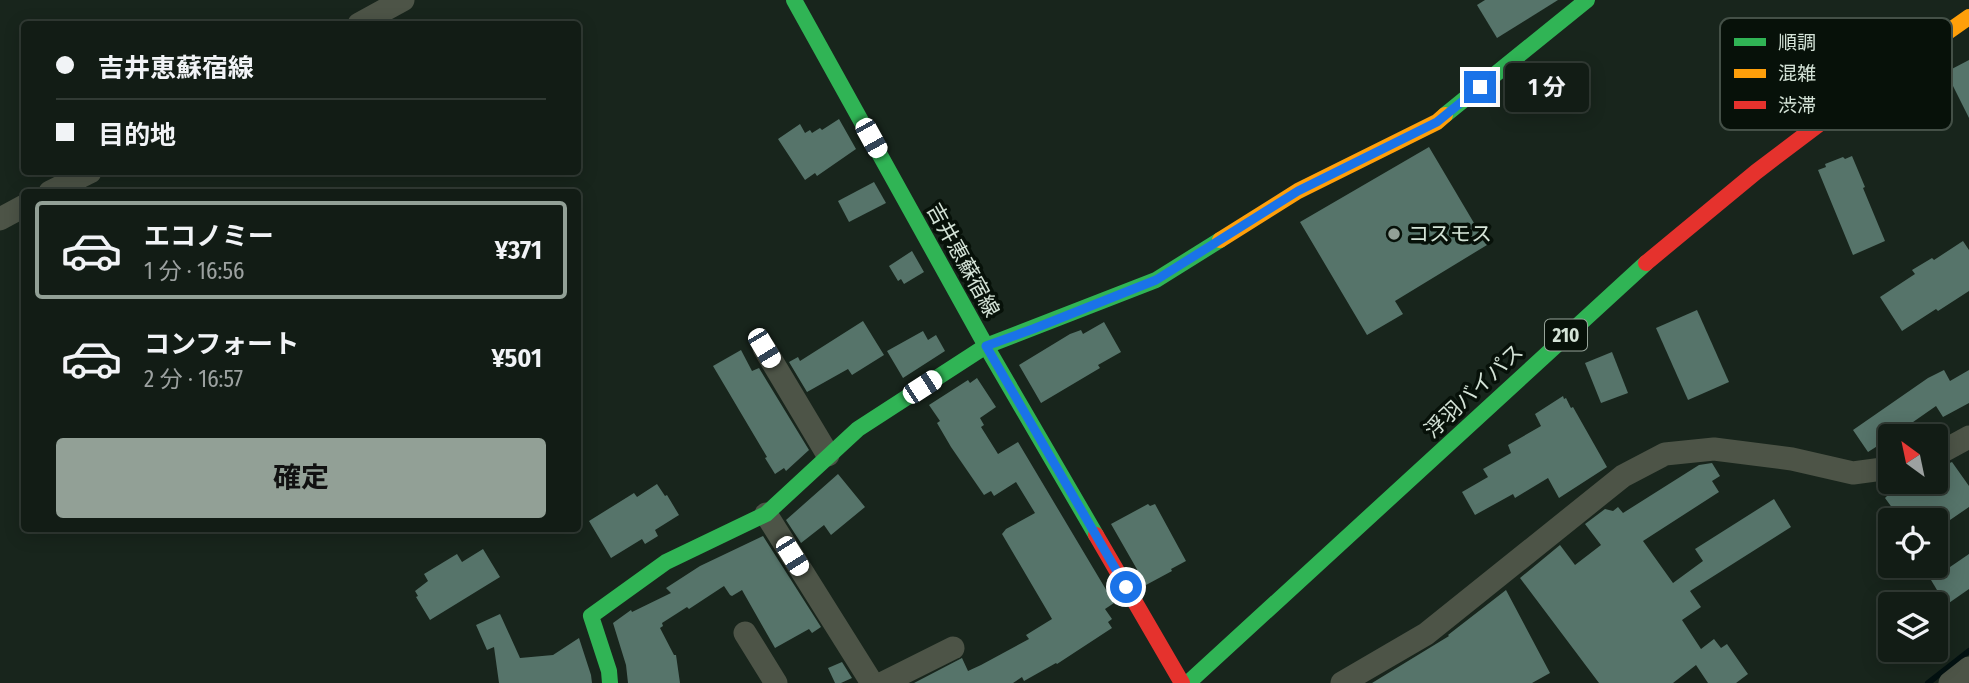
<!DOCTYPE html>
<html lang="ja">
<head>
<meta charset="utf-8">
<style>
  body { margin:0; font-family:"Fira Sans Condensed","Noto Sans JP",sans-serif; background:#1b251e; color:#f1f3f6; height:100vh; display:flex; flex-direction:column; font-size:26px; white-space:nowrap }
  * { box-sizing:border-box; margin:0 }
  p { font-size:23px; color:#9ca1a0 }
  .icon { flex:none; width:38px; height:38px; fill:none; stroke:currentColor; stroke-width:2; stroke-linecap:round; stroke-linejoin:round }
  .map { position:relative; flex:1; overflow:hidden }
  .side { position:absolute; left:21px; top:189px; width:560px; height:343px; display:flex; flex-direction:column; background:#121c15; border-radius:7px; box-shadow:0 4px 18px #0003,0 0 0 2px #313a34 }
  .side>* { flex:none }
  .hud { position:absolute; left:21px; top:21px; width:560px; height:154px; border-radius:7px; box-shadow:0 4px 18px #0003,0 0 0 2px #313a34; display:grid; align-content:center; height:154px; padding:0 35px; background:#121c15 }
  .needle { width:46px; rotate:327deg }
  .tools { position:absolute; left:1878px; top:424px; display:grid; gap:14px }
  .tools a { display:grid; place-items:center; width:70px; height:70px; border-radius:7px; background:#121c15; box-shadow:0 4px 18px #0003,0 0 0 2px #313a34; font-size:35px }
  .end { position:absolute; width:32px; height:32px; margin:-16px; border:9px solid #1a73e8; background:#fff; box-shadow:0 0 0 4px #fff }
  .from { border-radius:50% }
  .bubble { position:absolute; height:49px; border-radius:7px; background:#121c15; box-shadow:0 4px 18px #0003,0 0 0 2px #313a34; font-size:23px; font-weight:700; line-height:49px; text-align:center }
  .car { position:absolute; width:21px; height:42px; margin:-21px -10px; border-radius:9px; box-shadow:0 0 5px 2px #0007; background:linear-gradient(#fff 24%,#345 0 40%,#fff 0 76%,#345 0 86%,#fff 0) }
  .hud b { display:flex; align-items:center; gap:24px; height:66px; font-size:26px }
  .hud b+b { border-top:2px solid #313a34 }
  .hud i { width:18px; height:18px; background:#f1f3f6 }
  ul { padding:12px 0 0; list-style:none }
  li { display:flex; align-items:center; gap:21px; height:98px; margin:0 14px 10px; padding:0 21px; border:4px solid transparent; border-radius:7px }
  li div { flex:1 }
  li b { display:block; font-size:26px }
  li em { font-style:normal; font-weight:700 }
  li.selected { border-color:#92a096 }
  li>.icon { width:63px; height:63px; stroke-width:1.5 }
  .action { display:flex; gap:14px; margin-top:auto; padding:14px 35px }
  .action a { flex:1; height:80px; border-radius:7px; background:#92a096; color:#111; font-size:28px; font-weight:700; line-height:80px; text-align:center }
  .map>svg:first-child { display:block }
</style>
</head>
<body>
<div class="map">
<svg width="1969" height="683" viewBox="0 0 1969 683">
  <rect width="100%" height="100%" fill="#18251c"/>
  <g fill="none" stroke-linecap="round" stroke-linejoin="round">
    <path stroke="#031111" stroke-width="6" d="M1928 683 1969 651"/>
  </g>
  <g fill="#56746a">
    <path d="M1485 0H1558L1497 38 1477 5Z"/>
    <path d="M1969 60V118L1946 72Z"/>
    <path d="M839 119 856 149 817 176 815 173 805 180 778 139 800 124 805 133 810 130 812 133 820 128 822 130Z"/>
    <path d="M1429 147 1487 245 1395 301 1403 314 1367 335 1300 222Z"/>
    <path d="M1852 156 1865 187 1863 188 1885 241 1853 255 1818 170 1826 167 1825 164 1843 157 1845 159Z"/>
    <path d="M874 182 886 203 849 222 838 201Z"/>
    <path d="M1963 241 1969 250V291L1938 311 1936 309 1902 331 1880 297 1915 274 1912 270 1932 258 1934 260Z"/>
    <path d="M912 251 924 272 904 284 901 279 898 281 889 266Z"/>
    <path d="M1697 310 1729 382 1688 400 1656 328Z"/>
    <path d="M863 321 884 355 852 375 848 369 807 392 789 362 798 357 800 361Z"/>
    <path d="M1104 322 1121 352 1098 365 1100 368 1041 403 1019 365 1070 334 1081 330 1083 334Z"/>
    <path d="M923 331 928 340 936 335 945 351 903 378 887 351Z"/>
    <path d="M741 350 752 371 759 368 809 450 786 471 784 468 775 474 765 458 767 457 713 366Z"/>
    <path d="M1612 352 1628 393 1601 403 1585 363Z"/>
    <path d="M1944 370 1950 381 1969 370V403L1943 417 1936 406 1893 436H1890V438L1868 452 1853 430 1928 378Z"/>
    <path d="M977 378 996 407 980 418 984 425 981 427 998 454 1018 442 1114 603 1105 609 1112 619 1108 622 1112 628 1057 664 1056 663 1024 681 1022 677 1013 683H914L962 658 968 671 981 665 1029 639 1026 635 1052 619 1002 534 1006 529 1035 513 1016 482 994 496 991 491 984 495 951 447 937 423 940 421 929 405 968 380 970 383Z"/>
    <path d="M1563 396 1564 399 1566 398 1571 408 1573 407 1607 467 1559 498 1548 478 1515 498 1513 494 1475 515 1462 492 1488 477 1483 469 1511 453 1508 445 1541 426 1535 414Z"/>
    <path d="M1952 462 1969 486V507L1950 520 1949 517 1940 523 1937 520H1901L1885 498 1889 494 1906 481H1936V469Z"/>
    <path d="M1712 463 1720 476 1712 481 1719 492 1643 541 1673 583 1703 561 1695 549 1774 499 1791 527 1690 591 1701 607 1682 620 1701 649 1714 639 1721 648 1727 644 1748 674 1736 683H1708L1696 665 1673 683H1599L1520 578 1560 545 1575 565 1601 545 1585 524 1605 509 1613 511 1618 507 1623 513 1699 465Z"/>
    <path d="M838 474 865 507 831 535 824 525 801 543 786 520Z"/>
    <path d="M657 484 665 496 667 495 679 515 655 530 658 536 645 544 642 539 611 558 589 521 634 493 637 497Z"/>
    <path d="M1148 504 1150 506 1155 504 1186 561 1171 569 1172 571 1146 585 1111 524Z"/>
    <path d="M763 536 821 627 812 633 809 629 775 648 742 590 732 596 730 595 724 586 689 609 687 607 662 623 663 626 660 628 674 655H676L680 683H628L626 665 613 623 631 610 632 612 671 593 666 588 700 566Z"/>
    <path d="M483 549 500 577 430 620 416 597 418 596 415 591 428 581 424 574 457 554 462 562Z"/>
    <path d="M1969 554V589L1946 605 1931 580Z"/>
    <path d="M1506 590 1550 673 1532 683H1372L1449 636 1448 635Z"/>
    <path d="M500 614 520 658 553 655 579 638 591 675 592 683H499L494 647 487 650 476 625Z"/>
    <path d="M842 662 852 678 841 683H835L828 668Z"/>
  </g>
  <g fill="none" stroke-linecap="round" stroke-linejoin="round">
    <g stroke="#4d5447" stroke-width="23">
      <path d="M359 24 403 0"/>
      <path d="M50 192 90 172"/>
      <path d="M0 219 24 206"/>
      <path d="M764 348 828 455"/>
      <path d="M1936 455 1969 437"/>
      <path d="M766 514 872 683"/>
      <path d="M745 633 776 683"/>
      <path d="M883 683 953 648"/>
      <path d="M1342 683 1426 634 1623 476 1665 454 1714 449 1792 459 1853 473 1890 468"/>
      <path d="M1950 683 1969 668"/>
    </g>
    <g stroke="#30b455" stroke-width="16">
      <path d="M794 0 986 346 1096 535"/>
      <path d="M1445 115 1587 0"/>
      <path d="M610 683 609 671 591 616 666 562 766 514 858 429 986 346 1156 280 1220 240"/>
      <path d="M1188 683 1646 263"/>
    </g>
    <g stroke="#ff9f0a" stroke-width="16">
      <path d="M1851 100 1969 17"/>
      <path d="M1220 240 1298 191 1437 122 1445 115"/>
    </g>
    <g stroke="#e5322d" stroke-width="16">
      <path d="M1646 263 1756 172 1851 100"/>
      <path d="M1096 535 1182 683"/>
    </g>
  </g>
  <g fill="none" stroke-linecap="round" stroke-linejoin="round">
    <path stroke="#1a73e8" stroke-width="9" d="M1126 587 986 346 1033 329 1156 280 1298 191 1437 122 1480 87"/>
  </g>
  <circle fill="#92a096" stroke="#071109" stroke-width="2.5" cx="1394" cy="234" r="7"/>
  <g text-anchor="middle" stroke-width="7" stroke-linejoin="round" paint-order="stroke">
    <rect fill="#071109" stroke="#96a499" stroke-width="2" x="1545" y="319.5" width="42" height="31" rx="5"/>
    <g font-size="19" font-weight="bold" fill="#d4e3d7">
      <text x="1566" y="342">210</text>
    </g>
    <g font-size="21" fill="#d4e3d7" stroke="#071109" text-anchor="start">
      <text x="1408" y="241">コスモス</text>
    </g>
    <g font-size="21" fill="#d4e3d7" stroke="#071109">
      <text transform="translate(963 260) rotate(61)" y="7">吉井恵蘇宿線</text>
      <text transform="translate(1474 391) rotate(-43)" y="7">浮羽バイパス</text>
    </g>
  </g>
  <rect x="1720" y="18" width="232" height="112" rx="10" fill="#071109" stroke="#445047" stroke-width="2"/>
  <rect x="1734" y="38" width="32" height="8" fill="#30b455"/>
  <rect x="1734" y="69" width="32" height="9" fill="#ff9f0a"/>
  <rect x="1734" y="101" width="32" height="8" fill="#e5322d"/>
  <g font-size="19" fill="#d4e3d7">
    <text x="1778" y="49">順調</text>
    <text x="1778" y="80">混雑</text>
    <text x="1778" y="112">渋滞</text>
  </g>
</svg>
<div class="tools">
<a><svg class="needle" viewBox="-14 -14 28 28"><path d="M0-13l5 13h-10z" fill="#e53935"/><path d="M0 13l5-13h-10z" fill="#9ca1a0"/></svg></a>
<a><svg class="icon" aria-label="locate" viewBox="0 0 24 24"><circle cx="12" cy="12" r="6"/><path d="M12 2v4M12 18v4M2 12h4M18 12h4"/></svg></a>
<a><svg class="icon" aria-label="layers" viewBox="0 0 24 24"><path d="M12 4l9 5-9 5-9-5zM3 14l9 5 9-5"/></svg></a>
</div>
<i class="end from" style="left:1126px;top:587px"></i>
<i class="end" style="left:1480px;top:87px"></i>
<div class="bubble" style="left:1505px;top:63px;width:84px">1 分</div>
<i class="car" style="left:871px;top:138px;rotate:151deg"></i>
<i class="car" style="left:764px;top:348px;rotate:149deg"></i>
<i class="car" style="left:922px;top:387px;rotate:57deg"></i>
<i class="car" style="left:792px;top:556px;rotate:148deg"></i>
<div class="hud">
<b><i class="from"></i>吉井恵蘇宿線</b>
<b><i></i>目的地</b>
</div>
<section class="side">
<ul>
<li class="selected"><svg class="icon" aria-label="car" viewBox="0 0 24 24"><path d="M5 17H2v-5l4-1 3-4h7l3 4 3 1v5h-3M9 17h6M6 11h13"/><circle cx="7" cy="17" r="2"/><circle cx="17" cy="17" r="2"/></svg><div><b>エコノミー</b><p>1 分 · 16:56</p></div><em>¥371</em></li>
<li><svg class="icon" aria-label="car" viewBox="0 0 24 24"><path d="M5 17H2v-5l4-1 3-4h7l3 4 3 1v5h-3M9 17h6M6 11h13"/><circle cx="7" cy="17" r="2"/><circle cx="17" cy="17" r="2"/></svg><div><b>コンフォート</b><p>2 分 · 16:57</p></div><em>¥501</em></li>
</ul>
<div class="action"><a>確定</a></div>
</section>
</div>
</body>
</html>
